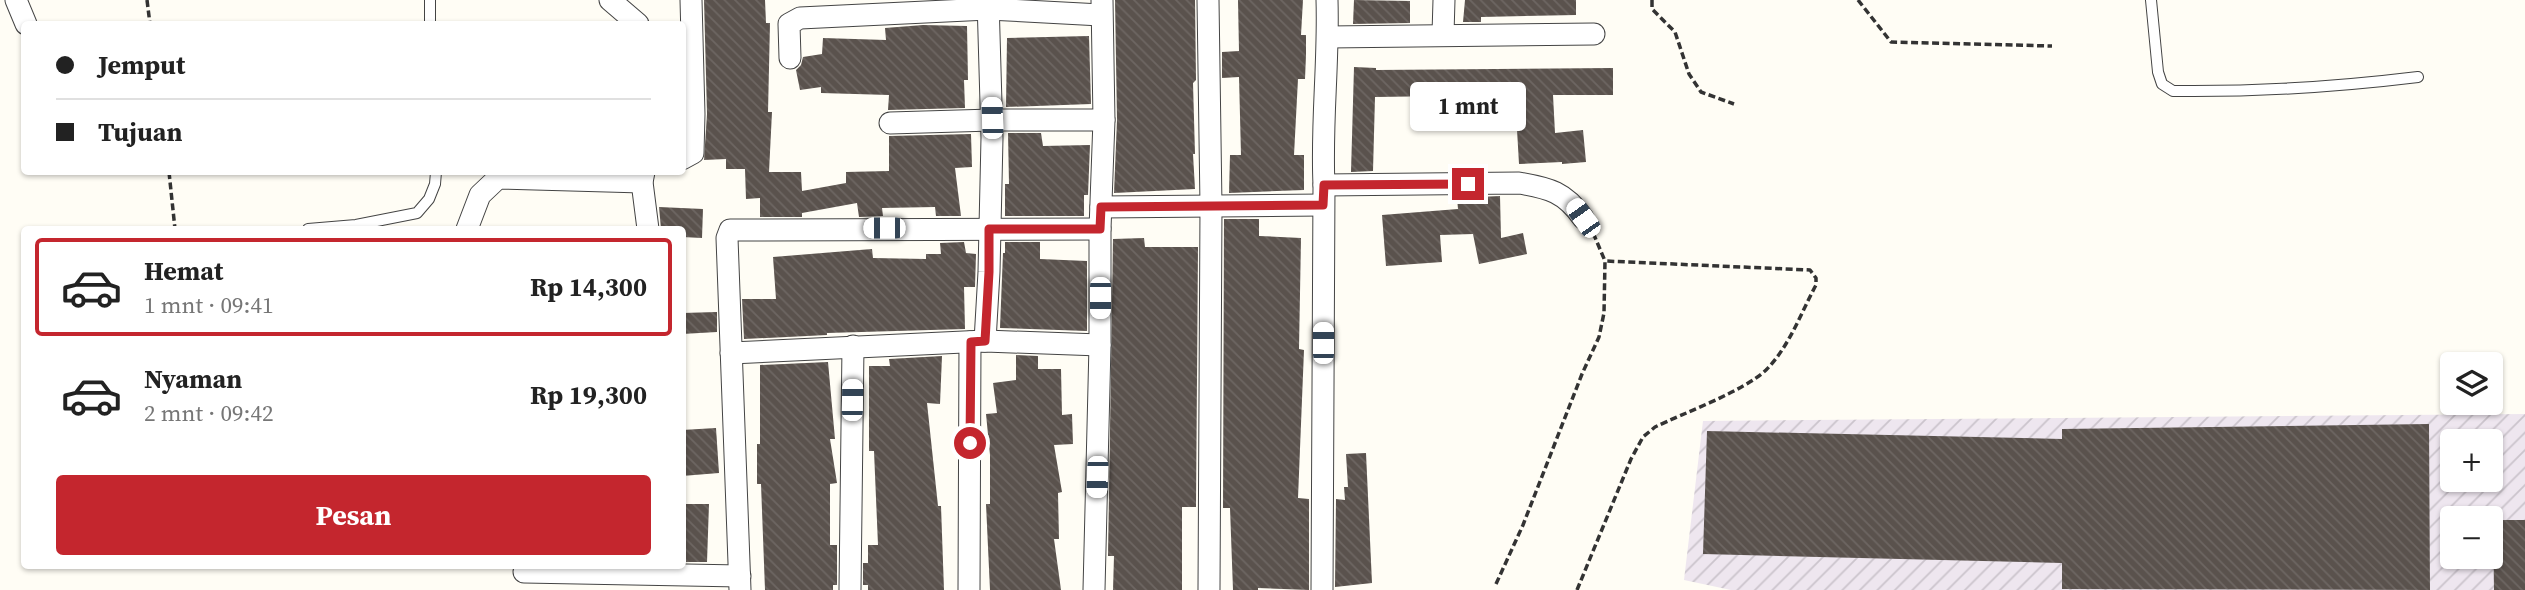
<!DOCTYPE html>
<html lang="id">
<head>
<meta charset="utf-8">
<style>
  body { margin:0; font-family:"Source Serif 4",serif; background:#f2f2f2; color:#222; height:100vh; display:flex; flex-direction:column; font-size:26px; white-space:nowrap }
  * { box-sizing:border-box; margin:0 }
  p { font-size:23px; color:#767676 }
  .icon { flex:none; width:38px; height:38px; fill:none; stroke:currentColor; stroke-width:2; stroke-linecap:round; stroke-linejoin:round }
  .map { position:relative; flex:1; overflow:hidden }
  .panel { position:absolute; left:21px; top:226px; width:665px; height:343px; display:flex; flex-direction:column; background:#fff; border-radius:7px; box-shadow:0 2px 5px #0004 }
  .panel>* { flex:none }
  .hud { position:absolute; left:21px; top:21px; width:665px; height:154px; border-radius:7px; box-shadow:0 2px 5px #0004; display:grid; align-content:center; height:154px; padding:0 35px; background:#fff }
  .buttons { position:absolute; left:2440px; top:352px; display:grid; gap:14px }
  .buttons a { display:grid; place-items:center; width:63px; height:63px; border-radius:7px; background:#fff; box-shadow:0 2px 5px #0004; font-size:35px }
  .end { position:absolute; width:32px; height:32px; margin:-16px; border:9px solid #c4262e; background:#fff; box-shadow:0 0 0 4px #fff }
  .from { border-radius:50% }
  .bubble { position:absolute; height:49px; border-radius:7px; background:#fff; box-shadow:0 2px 5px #0004; font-size:23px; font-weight:700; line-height:49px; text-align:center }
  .car { position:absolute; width:21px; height:42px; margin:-21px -10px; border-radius:9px; box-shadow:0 0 5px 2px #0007; background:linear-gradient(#fff 24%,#345 0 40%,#fff 0 76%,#345 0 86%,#fff 0) }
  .hud b { display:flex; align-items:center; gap:24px; height:66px; font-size:26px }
  .hud b+b { border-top:2px solid #e0e0e0 }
  .hud i { width:18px; height:18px; background:#222 }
  ul { padding:12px 0 0; list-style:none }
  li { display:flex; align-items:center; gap:21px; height:98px; margin:0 14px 10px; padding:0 21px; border:4px solid transparent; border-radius:7px }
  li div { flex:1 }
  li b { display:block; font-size:26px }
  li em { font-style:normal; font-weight:700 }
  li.current { border-color:#c4262e }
  li>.icon { width:63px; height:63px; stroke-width:1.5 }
  .cta { display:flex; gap:14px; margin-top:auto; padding:14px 35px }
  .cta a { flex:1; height:80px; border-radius:7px; background:#c4262e; color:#fff; font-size:28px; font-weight:700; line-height:80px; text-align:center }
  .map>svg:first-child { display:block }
</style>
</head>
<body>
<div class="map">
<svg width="2525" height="590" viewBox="0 0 2525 590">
  <defs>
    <pattern id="industrial-furrows" width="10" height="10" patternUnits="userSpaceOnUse" patternTransform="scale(1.75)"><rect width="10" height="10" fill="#eee6ef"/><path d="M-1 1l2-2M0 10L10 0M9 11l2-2" fill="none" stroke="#cbc4cc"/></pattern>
    <pattern id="building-back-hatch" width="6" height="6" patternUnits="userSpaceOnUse" patternTransform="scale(1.75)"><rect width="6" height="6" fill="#5a524d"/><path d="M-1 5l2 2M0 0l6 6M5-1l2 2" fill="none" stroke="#6d6662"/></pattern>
  </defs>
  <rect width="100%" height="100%" fill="#fffdf5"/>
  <path fill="url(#industrial-furrows)" fill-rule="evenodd" d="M2525 414V590H1731L1684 580 1703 421ZM2452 441H2490V480H2452ZM2452 518H2490V556H2452Z"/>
  <g fill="url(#building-back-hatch)">
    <path d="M704 0H765L766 23H770L768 112H772L769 172H801L802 191 846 183V172L889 171V136L971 134 972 167 955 168 961 216H936L935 207 882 208 883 216 859 217 857 203 802 213V217H760V198L746 199 745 169H726V159L704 160 707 114Z"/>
    <path d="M1115 0H1195L1196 80 1193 83 1195 154H1193L1195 189 1114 193 1117 120Z"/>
    <path d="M1238 0H1303L1301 35H1306V55L1305 79H1298L1294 155H1304V190L1229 193 1230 155H1241L1239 77 1222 78V52L1239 51Z"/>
    <path d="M1354 0 1410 1V23L1353 24Z"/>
    <path d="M1465 0H1576V15L1481 17V22H1463Z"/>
    <path d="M923 25 967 26 968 80H964L965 108 888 110 889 95 821 93V87L800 90 796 70 801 65 803 57 822 54 823 38 886 40 885 28Z"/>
    <path d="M1089 36 1091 104 1006 107 1007 38Z"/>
    <path d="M1354 67 1376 68V70L1613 68V95H1553L1555 133 1583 130 1586 162 1562 164V162L1519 164 1515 95 1375 97 1373 171 1351 172Z"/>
    <path d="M1008 133H1041L1043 146 1090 145 1088 195H1084V216H1005V184H1009Z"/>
    <path d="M1500 196 1501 238 1523 233 1527 254 1479 264 1473 234 1440 235 1442 262 1386 266 1382 215 1458 209 1457 198Z"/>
    <path d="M659 207 703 209 702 238 682 237V229H661Z"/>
    <path d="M1224 219H1259V236L1301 238 1299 349 1304 350 1298 498 1309 499V590L1258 588V590H1233L1230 508H1223Z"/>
    <path d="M1144 238 1145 247H1198L1196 507H1182V590H1113L1114 556H1108L1113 239Z"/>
    <path d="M964 242 966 253 976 254 975 287H964L965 329 827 333V335L744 339 742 299H776L773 257 872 249 873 258 926 259V254H941L940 243Z"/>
    <path d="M1005 242H1040V259L1087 261V331L1000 328 1003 253H1005Z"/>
    <path d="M717 312V332L682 334V313Z"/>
    <path d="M1016 355 1038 356V369H1061L1062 415 1072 414 1073 444 1054 445 1062 492 1058 493 1059 539H1054L1061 590H990L986 504H990V455L986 414 997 413 993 383 1016 380Z"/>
    <path d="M942 356 940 404 927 403 938 506H941L944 590H868V585H863V563H868V545H878L874 451H869V366H890L889 359Z"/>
    <path d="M828 362 835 439H830L837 483 830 484V545H837V585H833V590H765L761 484H757V444H760V365Z"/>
    <path d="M2429 424 2430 590 2062 589V563L1703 554 1707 431 2062 439V429Z"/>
    <path d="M716 428 719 473 682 476V430Z"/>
    <path d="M1366 453 1372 583 1335 587 1336 499 1345 500 1344 487H1348L1346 454Z"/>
    <path d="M682 504H709L707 562H682Z"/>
    <path d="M2493 520H2525V590H2494Z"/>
  </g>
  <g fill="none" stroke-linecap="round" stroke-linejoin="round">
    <g stroke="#444" stroke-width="12">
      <g id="lane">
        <path d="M430 0V24"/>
        <path d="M2151 0 2158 72 2162 84 2173 91C2256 92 2336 87 2418 77"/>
        <path d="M308 229 356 225 417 213 429 199 435 184 436 172"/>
      </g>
    </g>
    <g stroke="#444" stroke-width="23">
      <g id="street">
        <path d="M16 0 26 24"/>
        <path d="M610 0 638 24"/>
        <path d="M1208 0 1211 206 1209 590"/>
        <path d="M1443 34 1444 0"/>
        <path d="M1328 37 1594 34"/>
        <path d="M790 58 789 24 800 18 988 9 1101 15"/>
        <path d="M890 123 992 120H1104"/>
        <path d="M682 159 693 153 694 114 691 0"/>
        <path d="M644 172 642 182 648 229"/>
        <path d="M1324 185 1519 183C1549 188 1565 192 1583 218"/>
        <path d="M1101 207 1323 205"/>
        <path d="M467 229 480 195 498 178 642 182"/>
        <path d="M985 341 989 272 992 138 988 0"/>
        <path d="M731 353 985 341 1100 345"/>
        <path d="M524 572 740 576"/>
        <path d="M740 590 727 238 730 230 1100 229"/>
        <path d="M850 590 853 346"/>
        <path d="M969 590 970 342"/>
        <path d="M1094 590 1100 345V229L1104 120 1102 0"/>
        <path d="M1322 590 1324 185C1321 123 1329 62 1327 0"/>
      </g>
    </g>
    <g stroke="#333" stroke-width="3.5" stroke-dasharray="7 3.5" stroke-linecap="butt">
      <path d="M147 0 150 24"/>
      <path d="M1652 0V9L1675 32 1689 74 1701 92 1734 104"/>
      <path d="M1858 0 1891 42 2052 46"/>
      <path d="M169 172 175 229"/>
      <path d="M1496 584 1523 525 1582 374 1599 337 1604 313 1605 261 1594 235"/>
      <path d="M1577 590 1631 459 1643 437 1655 427C1684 413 1744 391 1766 370 1789 347 1801 313 1816 285V278L1810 270 1605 261"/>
    </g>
    <use href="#lane" stroke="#fff" stroke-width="10"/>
    <use href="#street" stroke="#fff" stroke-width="21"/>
  </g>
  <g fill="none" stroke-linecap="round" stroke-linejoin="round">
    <path stroke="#c4262e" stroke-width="9" d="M970 443 971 342 985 341 989 272V229H1100L1101 207 1323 205 1324 185 1468 184"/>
  </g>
</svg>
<div class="buttons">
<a><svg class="icon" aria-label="layers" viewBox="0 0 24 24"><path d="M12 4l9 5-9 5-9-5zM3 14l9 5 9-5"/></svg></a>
<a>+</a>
<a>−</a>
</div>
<i class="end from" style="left:970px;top:443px"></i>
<i class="end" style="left:1468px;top:184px"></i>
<div class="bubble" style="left:1410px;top:82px;width:116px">1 mnt</div>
<i class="car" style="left:992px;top:118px;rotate:358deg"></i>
<i class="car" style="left:1583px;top:218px;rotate:325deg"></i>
<i class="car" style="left:884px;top:228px;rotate:270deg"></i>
<i class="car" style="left:1100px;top:298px;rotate:180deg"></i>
<i class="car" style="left:1323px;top:343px;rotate:0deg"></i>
<i class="car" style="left:852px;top:400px;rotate:1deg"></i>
<i class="car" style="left:1097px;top:477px;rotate:182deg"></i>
<div class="hud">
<b><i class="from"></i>Jemput</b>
<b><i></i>Tujuan</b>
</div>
<section class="panel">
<ul>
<li class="current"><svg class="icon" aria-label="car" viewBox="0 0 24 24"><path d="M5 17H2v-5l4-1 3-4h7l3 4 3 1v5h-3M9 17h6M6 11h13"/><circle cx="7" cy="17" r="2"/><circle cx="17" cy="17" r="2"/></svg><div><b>Hemat</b><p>1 mnt · 09:41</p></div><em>Rp 14,300</em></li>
<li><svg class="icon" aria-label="car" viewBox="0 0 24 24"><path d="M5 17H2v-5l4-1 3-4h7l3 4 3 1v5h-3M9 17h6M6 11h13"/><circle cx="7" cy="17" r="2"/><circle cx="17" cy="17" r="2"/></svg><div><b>Nyaman</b><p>2 mnt · 09:42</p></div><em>Rp 19,300</em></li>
</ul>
<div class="cta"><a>Pesan</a></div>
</section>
</div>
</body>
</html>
